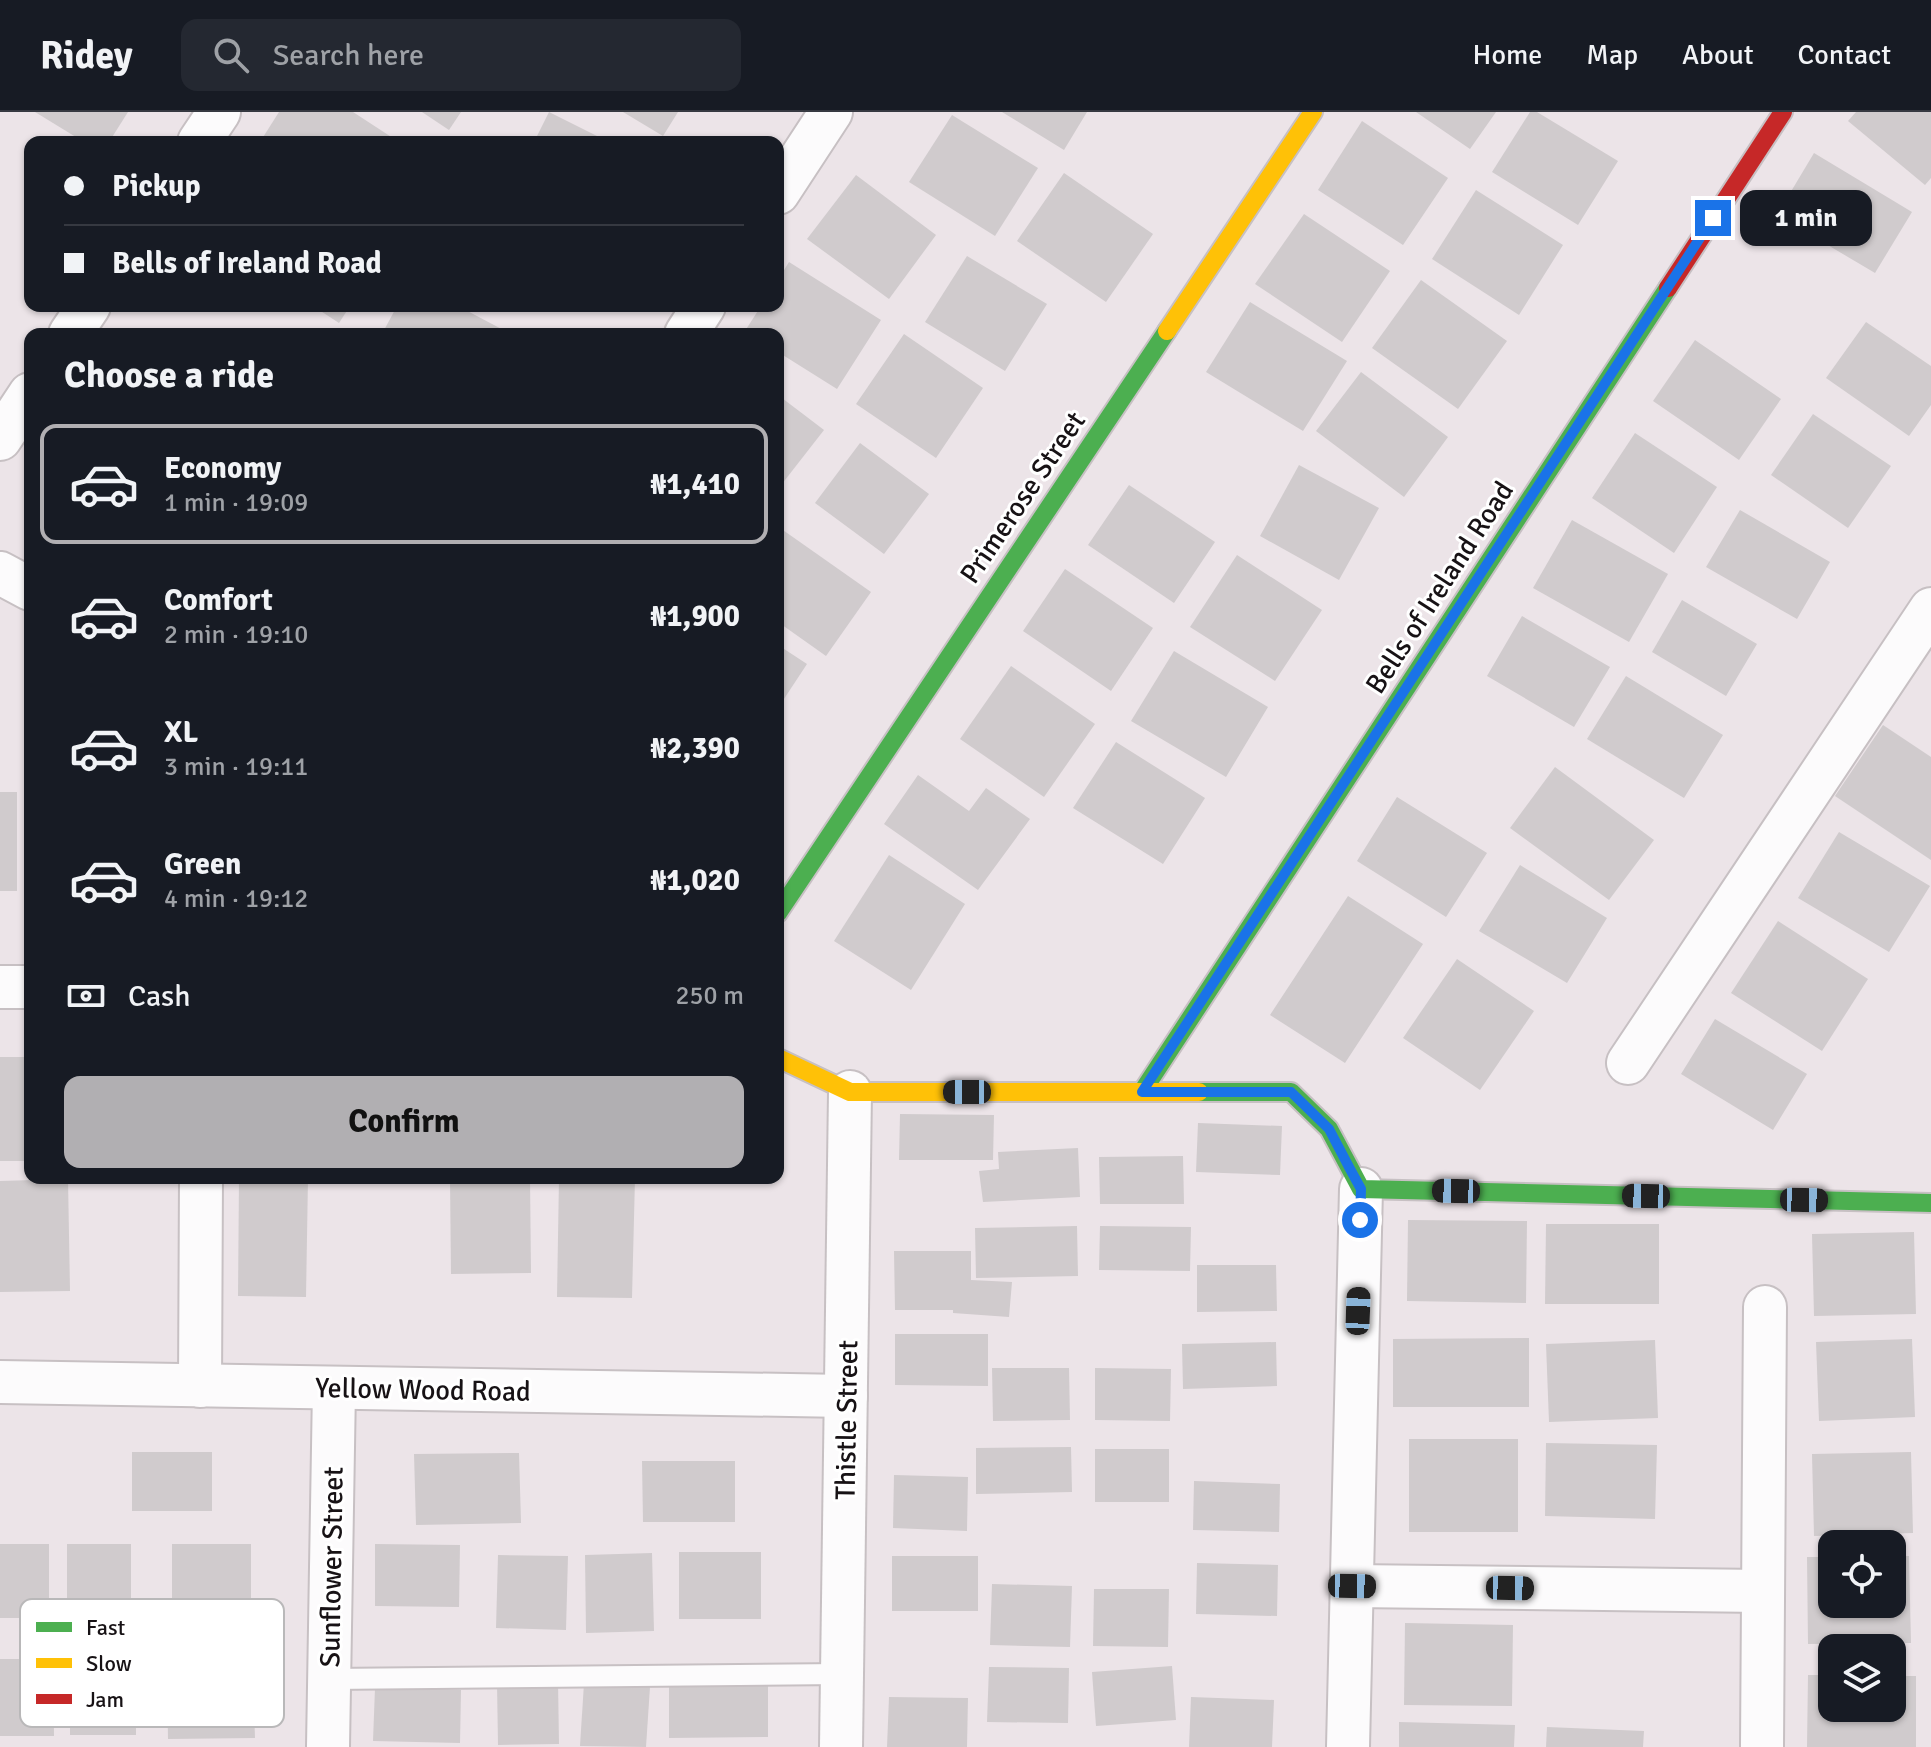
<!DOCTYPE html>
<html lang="en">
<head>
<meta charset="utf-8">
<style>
  body { margin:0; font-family:Signika,sans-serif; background:#242831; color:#f1f3f6; height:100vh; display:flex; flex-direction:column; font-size:30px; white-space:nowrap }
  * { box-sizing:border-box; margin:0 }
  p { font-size:26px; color:#9ea1a6 }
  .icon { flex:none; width:44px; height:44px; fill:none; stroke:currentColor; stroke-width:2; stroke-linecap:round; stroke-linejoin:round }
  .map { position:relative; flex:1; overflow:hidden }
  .panel { position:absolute; left:24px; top:216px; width:760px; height:856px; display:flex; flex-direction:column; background:#171b24; border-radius:16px; box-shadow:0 2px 6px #0004 }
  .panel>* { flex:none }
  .top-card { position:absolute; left:24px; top:24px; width:760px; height:176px; border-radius:16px; box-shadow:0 2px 6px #0004; display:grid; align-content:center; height:176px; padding:0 40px; background:#171b24 }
  .fabs { position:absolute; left:1818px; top:1418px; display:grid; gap:16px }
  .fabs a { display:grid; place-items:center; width:88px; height:88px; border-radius:16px; background:#171b24; box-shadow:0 2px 6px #0004; font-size:40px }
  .end { position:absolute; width:36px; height:36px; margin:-18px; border:10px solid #1a73e8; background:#fff; box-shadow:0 0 0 4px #fff }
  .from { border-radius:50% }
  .bubble { position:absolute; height:56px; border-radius:16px; background:#171b24; box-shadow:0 2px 6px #0004; font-size:26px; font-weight:700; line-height:56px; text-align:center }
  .car { position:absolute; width:24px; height:48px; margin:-24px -12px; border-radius:10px; box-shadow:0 0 6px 2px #0007; background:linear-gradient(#222 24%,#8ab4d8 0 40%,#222 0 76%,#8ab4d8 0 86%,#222 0) }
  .top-card b { display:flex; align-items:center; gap:28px; height:76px; font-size:30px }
  .top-card b+b { border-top:2px solid #363941 }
  .top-card i { width:20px; height:20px; background:#f1f3f6 }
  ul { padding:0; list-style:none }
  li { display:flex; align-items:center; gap:24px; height:120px; margin:0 16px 12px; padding:0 24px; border:4px solid transparent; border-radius:16px }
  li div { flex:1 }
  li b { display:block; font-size:30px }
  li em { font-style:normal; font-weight:700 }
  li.active { border-color:#b1afb2 }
  li>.icon { width:72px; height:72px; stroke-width:1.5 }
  h2 { padding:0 40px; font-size:36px; line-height:96px }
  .pay { display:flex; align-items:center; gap:20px; height:88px; padding:0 40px; font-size:30px }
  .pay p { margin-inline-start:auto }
  .cta { display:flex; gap:16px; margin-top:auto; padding:16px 40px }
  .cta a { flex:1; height:92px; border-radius:16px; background:#b1afb2; color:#111; font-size:32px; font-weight:700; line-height:92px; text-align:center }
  header { display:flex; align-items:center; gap:48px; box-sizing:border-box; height:112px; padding:0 40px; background:#171b24; border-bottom:2px solid #363941 }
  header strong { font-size:38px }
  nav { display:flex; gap:44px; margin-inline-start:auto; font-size:28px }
  .search { width:560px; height:72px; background:#242831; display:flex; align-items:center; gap:20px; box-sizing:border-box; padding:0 28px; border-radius:16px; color:#9ea1a6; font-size:30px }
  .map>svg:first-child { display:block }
</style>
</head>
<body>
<header>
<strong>Ridey</strong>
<div class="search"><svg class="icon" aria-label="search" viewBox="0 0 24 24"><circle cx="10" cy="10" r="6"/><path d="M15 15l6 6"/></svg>Search here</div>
<nav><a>Home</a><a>Map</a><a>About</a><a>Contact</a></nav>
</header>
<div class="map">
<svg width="1931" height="1635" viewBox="0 0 1931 1635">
  <rect width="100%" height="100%" fill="#ece4e8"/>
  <g fill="#d0cbcd">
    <path d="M35 0H128L109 30H84Z"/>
    <path d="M279 0H353L399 30H260Z"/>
    <path d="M422 0H461L449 18Z"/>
    <path d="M549 0 609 30H534Z"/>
    <path d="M623 0H678L663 24Z"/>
    <path d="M1002 0H1087L1064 38Z"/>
    <path d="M1416 0H1496L1470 37Z"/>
    <path d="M1530 0H1537L1618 49 1578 113 1492 60Z"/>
    <path d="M1856 0H1931V66L1925 73 1848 9Z"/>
    <path d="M952 3 1038 56 995 124 909 70Z"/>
    <path d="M1362 9 1448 66 1403 133 1318 78Z"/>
    <path d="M1814 41 1912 100 1875 161 1777 103Z"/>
    <path d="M1064 61 1153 122 1106 190 1017 129Z"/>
    <path d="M856 63 936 123 889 187 807 127Z"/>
    <path d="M1476 78 1563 133 1519 203 1432 147Z"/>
    <path d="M1304 102 1390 159 1342 230 1255 172Z"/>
    <path d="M967 144 1047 192 1005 259 925 210Z"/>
    <path d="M789 150 881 208 837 277 778 240V222H749L745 219 761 194H778V168Z"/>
    <path d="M1421 168 1507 229 1458 297 1372 236Z"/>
    <path d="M1250 190 1347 249 1303 319 1206 260Z"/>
    <path d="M313 194H350L339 211Z"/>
    <path d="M397 194H458L511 222H382Z"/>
    <path d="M1866 210 1931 254V293L1909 324 1826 266Z"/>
    <path d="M904 222 983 276 936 346 856 292Z"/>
    <path d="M1695 228 1781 287 1739 348 1653 289Z"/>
    <path d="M1361 260 1448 325 1404 385 1316 319Z"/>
    <path d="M778 283 824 318 778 377Z"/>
    <path d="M1813 302 1891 354 1848 416 1771 363Z"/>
    <path d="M1635 321 1717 375 1674 441 1592 386Z"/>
    <path d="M860 331 929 382 884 442 815 391Z"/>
    <path d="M1299 353 1379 396 1339 468 1260 424Z"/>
    <path d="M1129 373 1215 430 1174 491 1088 433Z"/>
    <path d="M1740 398 1830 450 1797 507 1706 455Z"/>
    <path d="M1572 408 1668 462 1629 530 1533 476Z"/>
    <path d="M780 416 871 480 826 544 778 510Z"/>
    <path d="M1237 443 1322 498 1275 569 1190 515Z"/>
    <path d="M1065 457 1153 516 1111 579 1023 519Z"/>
    <path d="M1682 488 1757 532 1726 584 1652 540Z"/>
    <path d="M1522 504 1610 555 1574 615 1487 564Z"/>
    <path d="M778 533 807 552 778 596Z"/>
    <path d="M1174 539 1268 595 1226 665 1131 609Z"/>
    <path d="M1011 554 1095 612 1044 685 960 627Z"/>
    <path d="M1626 564 1723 623 1684 686 1587 627Z"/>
    <path d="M1883 613 1931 645V748L1835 684Z"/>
    <path d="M1116 630 1205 686 1163 752 1073 696Z"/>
    <path d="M1555 655 1654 728 1609 788 1510 716Z"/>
    <path d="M918 663 969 699 986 676 1030 707 978 778 884 712Z"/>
    <rect x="0" y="680" width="17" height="99"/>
    <path d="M1397 685 1487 741 1446 805 1357 749Z"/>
    <path d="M1839 720 1930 774 1889 840 1798 786Z"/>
    <path d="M889 743 965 792 911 878 834 829Z"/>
    <path d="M1520 753 1607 806 1567 871 1479 819Z"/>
    <path d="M1348 784 1423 832 1345 951 1270 903Z"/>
    <path d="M1778 809 1868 867 1822 939 1731 881Z"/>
    <path d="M1457 847 1534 899 1480 978 1403 926Z"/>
    <path d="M1715 907 1807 962 1773 1018 1681 962Z"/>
    <rect x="0" y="945" width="30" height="104"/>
    <path d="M900 1002 994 1003 993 1048H899Z"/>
    <path d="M1198 1011 1282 1014 1280 1063 1196 1060Z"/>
    <path d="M1078 1036 1080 1085 983 1090 979 1059 999 1057 998 1040Z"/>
    <path d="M1183 1044 1184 1092H1100L1099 1045Z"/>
    <path d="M239 1066H308L306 1185 238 1184Z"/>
    <path d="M450 1066H530L531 1161 451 1162Z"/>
    <path d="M559 1066H635L632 1186 557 1185Z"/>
    <path d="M68 1067 70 1179 0 1180V1069Z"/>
    <path d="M1408 1108 1527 1109 1526 1191 1407 1189Z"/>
    <path d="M1546 1112H1659V1192H1545Z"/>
    <path d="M1077 1114 1078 1164 976 1166 975 1116Z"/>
    <path d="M1100 1114 1191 1115 1190 1159 1099 1158Z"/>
    <path d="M1914 1120 1916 1202 1814 1204 1812 1122Z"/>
    <path d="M894 1139H971V1168L1012 1170 1009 1205 953 1201V1198H895Z"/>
    <path d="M1197 1153H1276L1277 1199 1197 1200Z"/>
    <path d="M895 1222H988V1274L895 1273Z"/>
    <path d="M1529 1226V1295H1393V1227Z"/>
    <path d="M1912 1227 1915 1305 1819 1309 1816 1230Z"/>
    <path d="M1655 1228 1658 1306 1549 1310 1546 1232Z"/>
    <path d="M1276 1230 1277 1274 1183 1277 1182 1232Z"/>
    <path d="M992 1256H1069L1070 1308 993 1309Z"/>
    <path d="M1095 1256 1171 1257 1170 1309 1095 1308Z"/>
    <rect x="1409" y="1327" width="109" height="93"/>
    <path d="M1546 1331 1657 1333 1655 1407 1545 1404Z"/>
    <path d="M1071 1335 1072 1380 976 1382V1336Z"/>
    <rect x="1095" y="1337" width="74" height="53"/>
    <rect x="132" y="1340" width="80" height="59"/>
    <path d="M1911 1340 1913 1421 1814 1424 1812 1342Z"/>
    <path d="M519 1341 521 1411 416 1413 414 1342Z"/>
    <path d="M642 1349H735V1410H643Z"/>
    <path d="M894 1363 968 1365 967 1419 893 1416Z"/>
    <path d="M1194 1369 1280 1372 1279 1420 1193 1418Z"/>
    <rect x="0" y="1432" width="49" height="74"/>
    <rect x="67" y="1432" width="64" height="74"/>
    <path d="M172 1432H251V1488L172 1489Z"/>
    <path d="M375 1432 460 1433 459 1495 375 1494Z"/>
    <rect x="679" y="1440" width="82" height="67"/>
    <path d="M652 1441 654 1519 586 1521 585 1443Z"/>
    <path d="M498 1443 568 1444 566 1518 496 1516Z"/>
    <rect x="892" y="1444" width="86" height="55"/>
    <path d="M1892 1444H1909L1911 1531 1808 1532 1807 1445H1832V1492H1892Z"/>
    <path d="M1197 1451 1278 1453 1277 1504 1196 1502Z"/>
    <path d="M992 1472 1072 1474 1070 1535 990 1533Z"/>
    <path d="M1094 1477H1169L1168 1535 1093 1534Z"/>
    <path d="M1405 1511 1513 1513 1512 1594 1404 1593Z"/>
    <path d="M0 1547H53L54 1624H0Z"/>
    <rect x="70" y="1552" width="66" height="71"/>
    <path d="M1172 1554 1176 1608 1096 1614 1092 1560Z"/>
    <path d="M989 1555 1069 1556 1068 1611 987 1610Z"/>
    <path d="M1808 1563H1832V1596H1892V1564H1916V1635H1807Z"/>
    <path d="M253 1567 255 1626 168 1627 167 1569Z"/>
    <path d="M558 1569 559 1632 498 1633 497 1571Z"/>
    <path d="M584 1571 650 1575 646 1635 580 1634Z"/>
    <path d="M768 1572V1625L669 1626V1573Z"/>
    <path d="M375 1576 461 1578 460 1631 373 1629Z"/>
    <path d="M889 1585 968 1586 967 1635H887Z"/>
    <path d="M1191 1585 1274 1588 1272 1635H1189Z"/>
    <path d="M1399 1610 1515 1613 1514 1635H1399Z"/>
    <path d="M1547 1615 1644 1619 1643 1635H1546Z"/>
  </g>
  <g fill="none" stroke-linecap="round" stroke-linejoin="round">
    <g stroke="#c7c0c3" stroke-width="24">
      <path id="lane" d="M330 1567 842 1562"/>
    </g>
    <g stroke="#c7c0c3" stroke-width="46">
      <g id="street">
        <path d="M199 30 219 0"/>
        <path d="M778 81 831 0"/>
        <path d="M70 222 89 194"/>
        <path d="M686 222 704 194"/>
        <path d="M0 327 30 282"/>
        <path d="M0 461 30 477"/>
        <path d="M0 875H30"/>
        <path d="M1628 951 1931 497"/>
        <path d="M0 1270 846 1284"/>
        <path d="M200 1274 201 1066"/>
        <path d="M1352 1474 1762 1479"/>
        <path d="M328 1635 334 1276"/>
        <path d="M841 1635 850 980"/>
        <path d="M1348 1635 1361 1077"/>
        <path d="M1762 1635 1765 1195"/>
      </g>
    </g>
    <g stroke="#c7c0c3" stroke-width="22">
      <g id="fast">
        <path d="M778 801 1167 219"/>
        <path d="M1142 980 1668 176"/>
        <path d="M1199 980H1291L1329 1017 1361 1077 1931 1091"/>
      </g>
    </g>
    <g stroke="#c7c0c3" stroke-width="22">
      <g id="slow">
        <path d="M1167 219 1313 0"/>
        <path d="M778 946 850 980H1199"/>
      </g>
    </g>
    <g stroke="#c7c0c3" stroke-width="22">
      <path id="jam" d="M1668 176 1783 0"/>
    </g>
    <use href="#lane" stroke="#fcfbfc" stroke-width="20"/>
    <use href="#street" stroke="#fcfbfc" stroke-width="42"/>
    <use href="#fast" stroke="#4caf50" stroke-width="18"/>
    <use href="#slow" stroke="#ffc107" stroke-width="18"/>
    <use href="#jam" stroke="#c62828" stroke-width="18"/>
  </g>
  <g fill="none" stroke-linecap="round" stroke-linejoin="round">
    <path stroke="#1a73e8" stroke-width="10" d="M1360 1108 1361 1077 1350 1057 1329 1017 1291 980H1142L1713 106"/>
  </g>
  <g text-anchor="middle" stroke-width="6" stroke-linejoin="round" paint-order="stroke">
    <g font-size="28" fill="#171215" stroke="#fff">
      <text transform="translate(1022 385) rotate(-56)" y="10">Primerose Street</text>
      <text transform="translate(1439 475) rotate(-57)" y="10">Bells of Ireland Road</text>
      <text transform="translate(423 1277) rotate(1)" y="10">Yellow Wood Road</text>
      <text transform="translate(846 1308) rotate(-89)" y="10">Thistle Street</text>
      <text transform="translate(331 1455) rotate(-89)" y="10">Sunflower Street</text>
    </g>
  </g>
  <rect x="20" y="1487" width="264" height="128" rx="12" fill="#fff" stroke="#b9b8b9" stroke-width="2"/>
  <rect x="36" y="1510" width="36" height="10" fill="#4caf50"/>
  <rect x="36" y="1546" width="36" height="10" fill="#ffc107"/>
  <rect x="36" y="1582" width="36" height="10" fill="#c62828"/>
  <g font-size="22" fill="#171215">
    <text x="86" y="1523">Fast</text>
    <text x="86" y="1559">Slow</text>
    <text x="86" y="1595">Jam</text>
  </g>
</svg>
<div class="fabs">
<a><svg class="icon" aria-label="locate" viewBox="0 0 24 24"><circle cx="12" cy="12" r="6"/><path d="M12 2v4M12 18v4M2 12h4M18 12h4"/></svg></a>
<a><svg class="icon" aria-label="layers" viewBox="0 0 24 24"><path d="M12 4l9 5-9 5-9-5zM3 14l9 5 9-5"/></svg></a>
</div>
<i class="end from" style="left:1360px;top:1108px"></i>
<i class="end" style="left:1713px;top:106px"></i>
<div class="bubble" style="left:1740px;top:78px;width:132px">1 min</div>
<i class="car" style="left:967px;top:980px;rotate:270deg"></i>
<i class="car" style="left:1456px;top:1079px;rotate:271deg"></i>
<i class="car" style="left:1646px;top:1084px;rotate:271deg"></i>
<i class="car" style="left:1804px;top:1088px;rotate:91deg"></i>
<i class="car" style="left:1358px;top:1199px;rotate:2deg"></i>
<i class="car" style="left:1352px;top:1474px;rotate:91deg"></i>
<i class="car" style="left:1510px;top:1476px;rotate:91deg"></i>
<div class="top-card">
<b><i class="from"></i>Pickup</b>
<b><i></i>Bells of Ireland Road</b>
</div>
<section class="panel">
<h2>Choose a ride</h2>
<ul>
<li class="active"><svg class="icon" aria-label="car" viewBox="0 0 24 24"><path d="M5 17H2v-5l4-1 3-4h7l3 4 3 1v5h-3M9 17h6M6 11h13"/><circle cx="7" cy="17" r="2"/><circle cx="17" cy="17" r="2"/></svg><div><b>Economy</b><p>1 min · 19:09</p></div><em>₦1,410</em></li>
<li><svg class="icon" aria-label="car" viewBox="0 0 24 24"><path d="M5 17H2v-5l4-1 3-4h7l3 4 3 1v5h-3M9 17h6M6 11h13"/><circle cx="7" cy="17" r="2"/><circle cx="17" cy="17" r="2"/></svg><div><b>Comfort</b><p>2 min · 19:10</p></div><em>₦1,900</em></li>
<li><svg class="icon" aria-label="car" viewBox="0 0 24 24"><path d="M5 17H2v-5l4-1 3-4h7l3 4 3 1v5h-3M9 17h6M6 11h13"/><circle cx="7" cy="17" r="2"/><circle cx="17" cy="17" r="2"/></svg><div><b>XL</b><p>3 min · 19:11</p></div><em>₦2,390</em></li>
<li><svg class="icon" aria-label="car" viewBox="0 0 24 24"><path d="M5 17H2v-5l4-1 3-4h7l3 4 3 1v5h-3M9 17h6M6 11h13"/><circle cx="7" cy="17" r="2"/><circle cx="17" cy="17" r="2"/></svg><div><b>Green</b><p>4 min · 19:12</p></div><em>₦1,020</em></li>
</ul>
<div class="pay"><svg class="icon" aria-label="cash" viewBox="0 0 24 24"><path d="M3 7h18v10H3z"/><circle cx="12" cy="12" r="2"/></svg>Cash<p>250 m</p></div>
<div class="cta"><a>Confirm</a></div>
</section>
</div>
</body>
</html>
